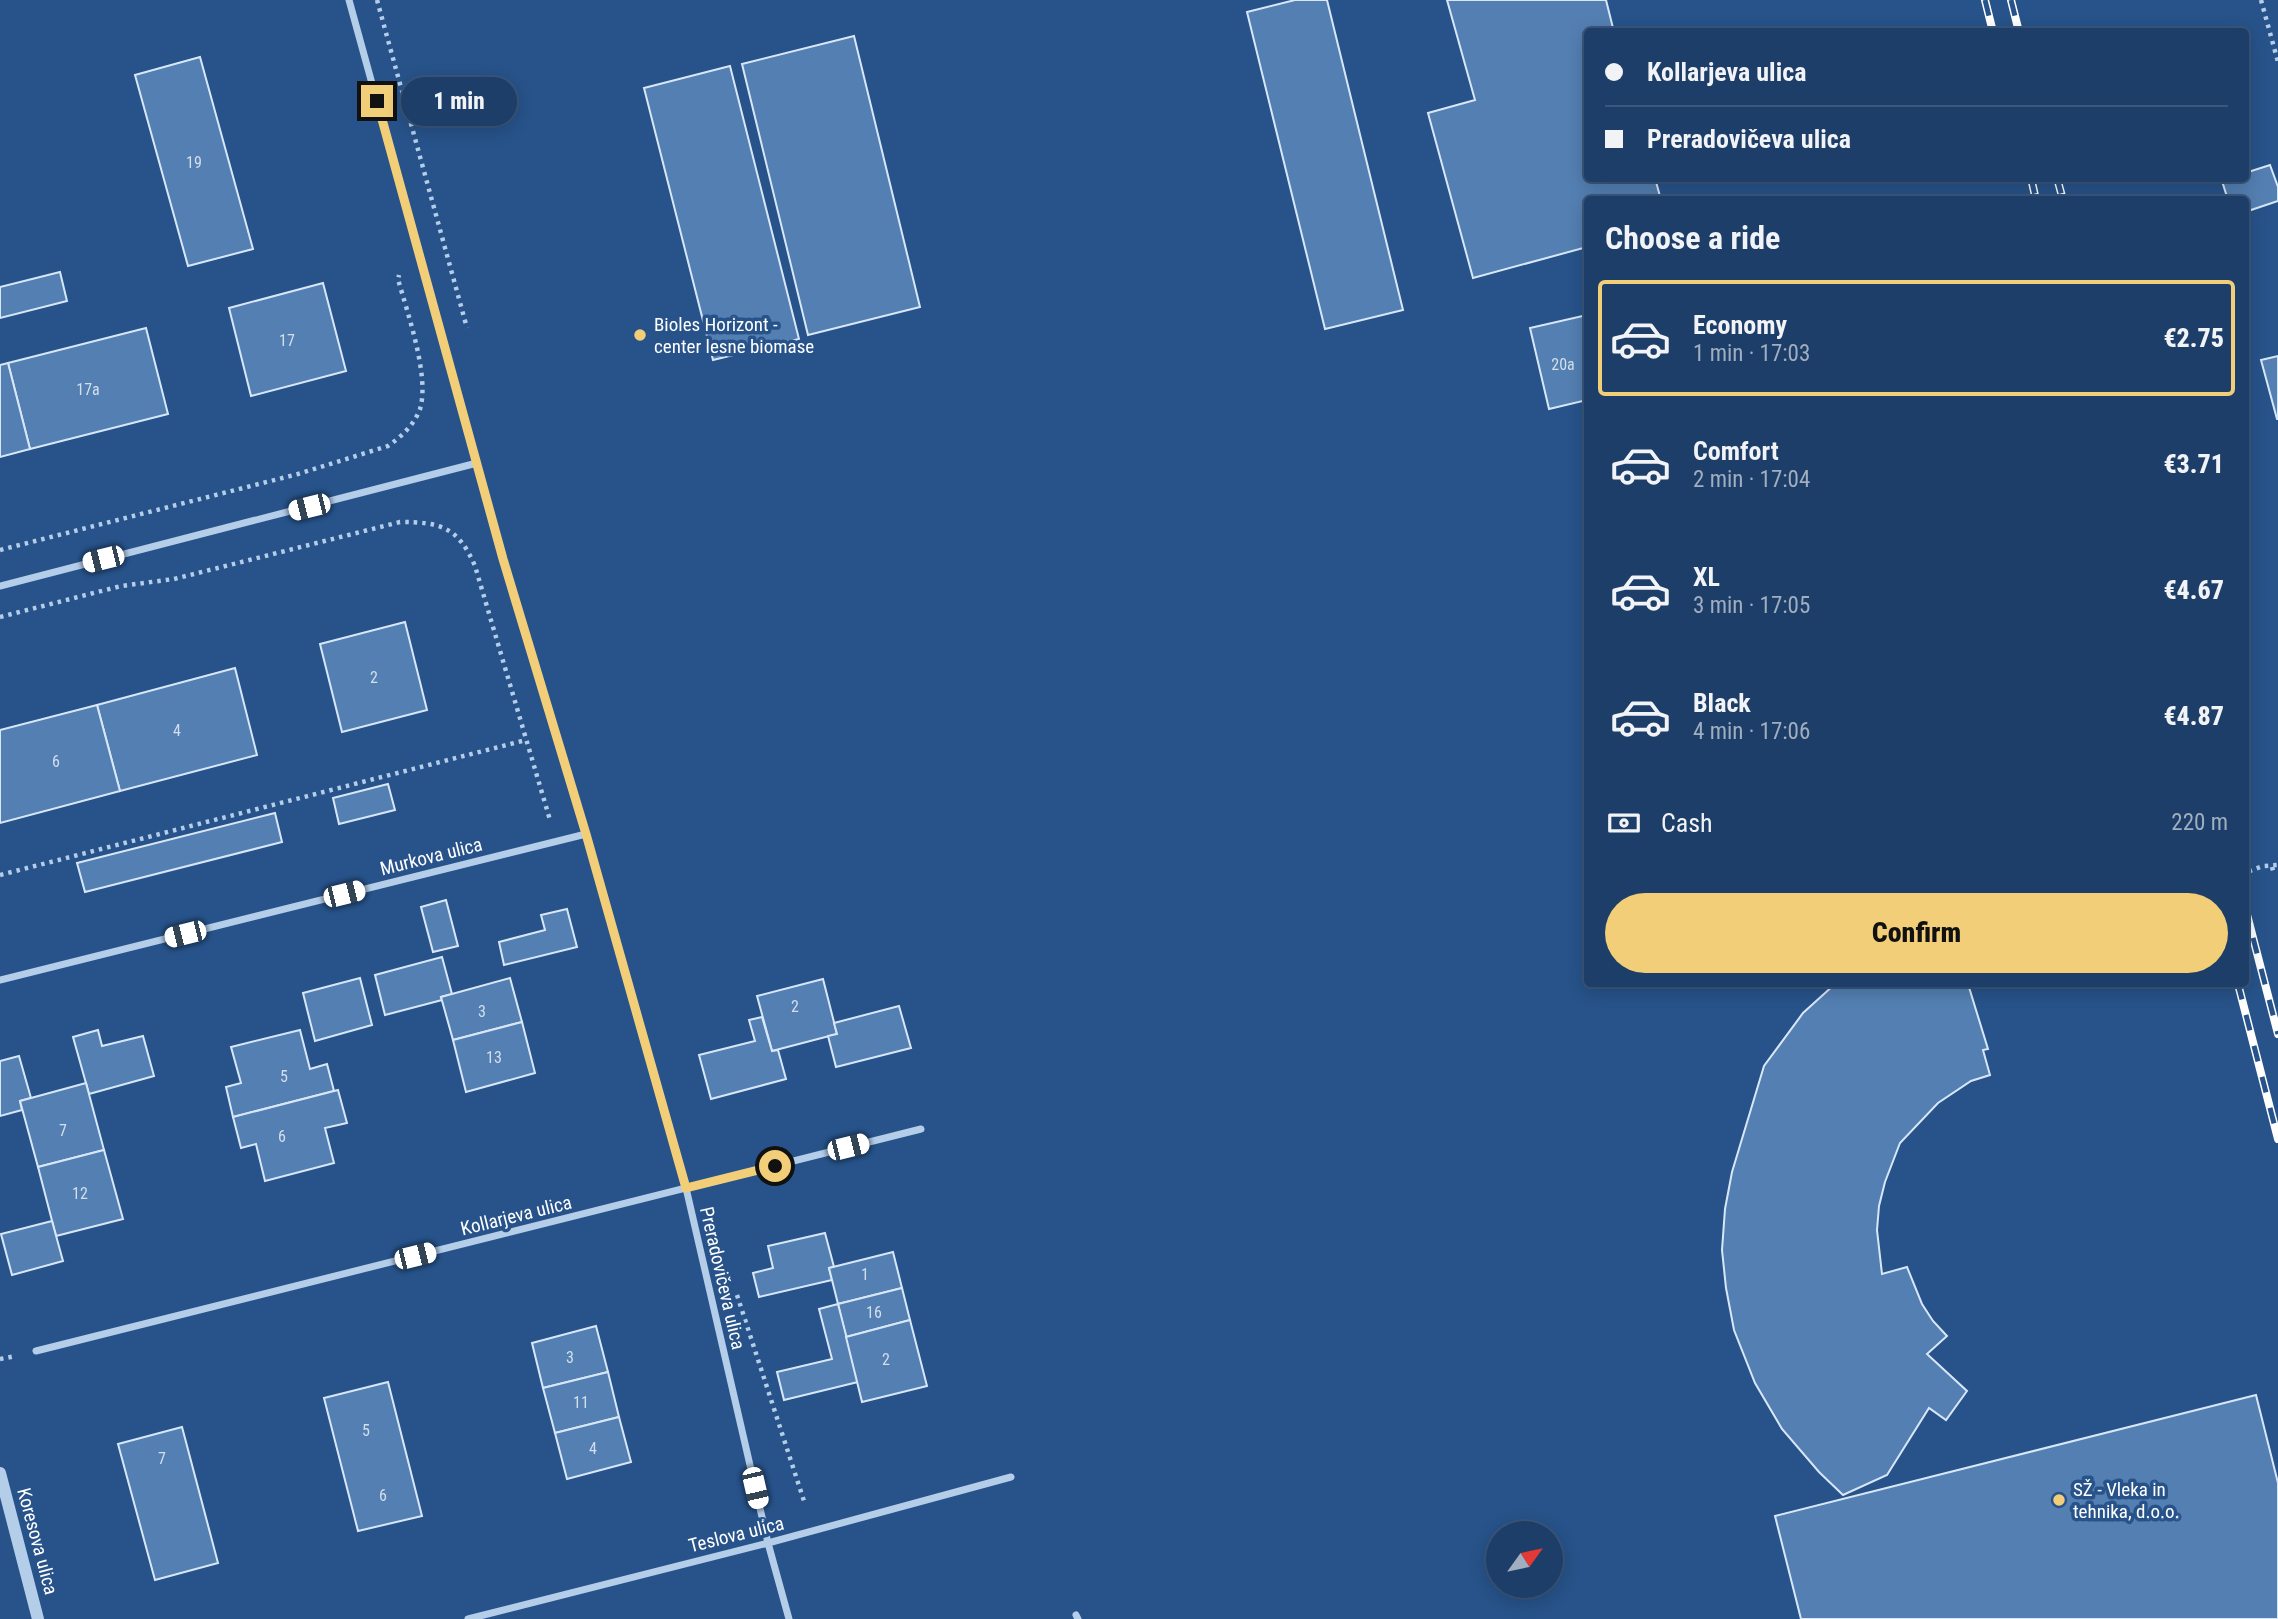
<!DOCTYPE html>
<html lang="en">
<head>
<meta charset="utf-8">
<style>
  body { margin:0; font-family:"Roboto Condensed",sans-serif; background:#25456e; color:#f1f3f6; height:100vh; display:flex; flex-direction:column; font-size:26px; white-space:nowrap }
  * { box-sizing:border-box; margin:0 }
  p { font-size:23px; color:#a0aec0 }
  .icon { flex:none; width:38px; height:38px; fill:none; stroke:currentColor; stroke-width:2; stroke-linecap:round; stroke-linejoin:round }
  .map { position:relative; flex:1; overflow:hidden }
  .details { position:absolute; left:1584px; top:196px; width:665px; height:791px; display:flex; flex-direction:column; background:#1d3e68; border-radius:7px; box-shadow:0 4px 18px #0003,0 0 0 2px #3b577c }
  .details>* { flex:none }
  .hud { position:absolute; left:1584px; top:28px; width:665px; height:154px; border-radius:7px; box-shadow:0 4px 18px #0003,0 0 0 2px #3b577c; display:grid; align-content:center; height:154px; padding:0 21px; background:#1d3e68 }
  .needle { width:46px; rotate:57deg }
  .controls { position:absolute; left:1486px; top:1521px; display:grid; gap:14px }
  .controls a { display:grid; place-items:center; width:77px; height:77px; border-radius:50%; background:#1d3e68; box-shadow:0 4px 18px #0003,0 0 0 2px #3b577c; font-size:35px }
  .end { position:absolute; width:32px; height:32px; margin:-16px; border:9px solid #f2ce79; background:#111; box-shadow:0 0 0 4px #111 }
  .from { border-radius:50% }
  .bubble { position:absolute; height:49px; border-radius:24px; background:#1d3e68; box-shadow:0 4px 18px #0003,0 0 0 2px #3b577c; font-size:23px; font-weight:800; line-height:49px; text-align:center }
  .car { position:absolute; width:21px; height:42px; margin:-21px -10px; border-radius:9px; box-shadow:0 0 5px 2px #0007; background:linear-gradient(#fff 24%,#345 0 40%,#fff 0 76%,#345 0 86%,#fff 0) }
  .hud b { display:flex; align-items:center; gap:24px; height:66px; font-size:26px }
  .hud b+b { border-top:2px solid #3b577c }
  .hud i { width:18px; height:18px; background:#f1f3f6 }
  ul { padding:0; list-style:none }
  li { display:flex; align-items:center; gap:21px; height:116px; margin:0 14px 10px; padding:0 7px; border:4px solid transparent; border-radius:7px }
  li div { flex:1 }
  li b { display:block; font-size:26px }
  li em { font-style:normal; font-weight:800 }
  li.active { border-color:#f2ce79 }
  li>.icon { width:63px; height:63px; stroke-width:1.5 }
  h2 { padding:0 21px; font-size:32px; line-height:84px }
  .pay { display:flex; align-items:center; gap:18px; height:77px; padding:0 21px; font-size:26px }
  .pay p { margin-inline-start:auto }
  .cta { display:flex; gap:14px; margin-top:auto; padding:14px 21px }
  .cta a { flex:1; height:80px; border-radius:42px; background:#f2ce79; color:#111; font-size:28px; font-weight:800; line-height:80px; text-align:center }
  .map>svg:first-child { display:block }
</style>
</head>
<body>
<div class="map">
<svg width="2278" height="1619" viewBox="0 0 2278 1619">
  <rect width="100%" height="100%" fill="#27538a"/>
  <g fill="#537fb2" stroke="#d8e7f7" stroke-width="2">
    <path d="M1295 0H1327L1403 310 1325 329 1247 12Z"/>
    <path d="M1447 0H1606L1614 32H1587V178H1655L1661 200H1587V247L1473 278 1428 113 1475 100Z"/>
    <path d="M854 36 920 307 808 335 742 64Z"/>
    <path d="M200 57 253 249 188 266 135 75Z"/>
    <path d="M730 66 799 339 713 360 644 88Z"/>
    <path d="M2270 165 2278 187V201L2245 212V200H2228L2222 181 2245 178V173Z"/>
    <path d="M60 272 67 301 0 318V287Z"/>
    <path d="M323 283 346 371 251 396 229 308Z"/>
    <path d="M1587 315V400L1549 409 1530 328Z"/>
    <path d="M146 328 168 414 30 449 8 363Z"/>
    <path d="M2278 356V419H2277L2261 360Z"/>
    <path d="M8 363 30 449 0 457V365Z"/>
    <path d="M405 622 427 710 342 732 320 644Z"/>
    <path d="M235 668 257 755 120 791 97 705Z"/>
    <path d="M97 705 120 791 0 823V730Z"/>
    <path d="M388 784 395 810 339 824 333 798Z"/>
    <path d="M275 813 282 842 85 892 77 863Z"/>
    <path d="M446 900 458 946 433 952 421 907Z"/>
    <path d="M567 909 577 947 504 965 499 942 545 930 541 915Z"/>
    <path d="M442 957 452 994 441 997 442 1000 385 1015 375 975Z"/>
    <path d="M360 978 372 1025 315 1041 303 993Z"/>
    <path d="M510 978 522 1022 453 1040 441 997Z"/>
    <path d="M823 979 837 1034 772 1051 757 996Z"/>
    <path d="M1835 984H1968L1988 1049 1983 1050 1990 1075 1971 1081 1938 1103 1900 1143 1885 1182 1879 1206 1877 1230 1882 1274 1907 1267 1922 1304 1933 1321 1947 1336 1927 1354 1967 1391 1946 1420 1929 1408 1887 1475 1843 1495 1819 1472 1782 1429 1755 1383 1734 1330 1726 1288 1722 1250 1725 1209 1732 1172 1764 1066 1803 1013Z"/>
    <path d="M899 1006 911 1048 836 1067 828 1036 837 1034 834 1023Z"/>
    <path d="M762 1017 772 1051 778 1050 786 1079 711 1099 699 1055 755 1041 749 1020Z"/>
    <path d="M522 1022 535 1073 466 1092 453 1040Z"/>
    <path d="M98 1030 102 1046 143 1036 154 1076 89 1094 73 1037Z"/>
    <path d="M300 1030 310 1069 327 1064 334 1091 233 1117 226 1087 241 1083 231 1047Z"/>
    <path d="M19 1056 31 1098 20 1101 22 1110 0 1116V1061Z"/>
    <path d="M86 1083 104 1150 38 1167 20 1101Z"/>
    <path d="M338 1090 347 1123 325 1128 334 1163 265 1181 256 1144 241 1148 233 1117Z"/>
    <path d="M104 1150 123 1219 56 1236 38 1167Z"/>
    <path d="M52 1221 63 1261 12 1275 1 1234Z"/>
    <path d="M825 1233 834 1267 829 1268 832 1280 759 1297 753 1273 773 1268 768 1246Z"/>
    <path d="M893 1252 902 1288 838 1304 829 1268Z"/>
    <path d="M902 1288 910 1320 846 1337 838 1304Z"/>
    <path d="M838 1304 858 1382 784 1400 777 1372 832 1359 819 1309Z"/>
    <path d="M910 1320 927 1386 862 1402 846 1337Z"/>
    <path d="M596 1326 608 1372 543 1388 532 1343Z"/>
    <path d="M608 1372 619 1417 555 1433 543 1388Z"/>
    <path d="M388 1382 422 1516 358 1531 324 1398Z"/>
    <path d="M2256 1395 2278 1483V1619H1801L1775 1516Z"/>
    <path d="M619 1417 631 1462 567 1479 555 1433Z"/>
    <path d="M182 1427 218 1563 155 1580 118 1444Z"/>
  </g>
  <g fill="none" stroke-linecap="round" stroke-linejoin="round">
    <g stroke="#b4cde9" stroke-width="4.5" stroke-dasharray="3.5 5" stroke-linecap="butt">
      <path d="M377 0 467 328"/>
      <path d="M2261 0 2278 62"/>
      <path d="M0 550 298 474 388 446C402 436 414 425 420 409 430 376 407 312 398 279L399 275"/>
      <path d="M0 617 121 586 174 579 400 522C441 522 458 527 475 566L550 820"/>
      <path d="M2246 862 2250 871 2263 866 2278 865"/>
      <path d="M2272 867 2274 874"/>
      <path d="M0 875 526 740"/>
      <path d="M737 1295 804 1501"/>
      <path d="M0 1359 16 1356"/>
    </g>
    <g stroke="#b4cde9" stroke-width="7">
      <path d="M349 0 503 559 586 834 686 1188 768 1543 789 1619"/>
      <path d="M0 586 477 463"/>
      <path d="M0 980 586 834"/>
      <path d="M36 1351 921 1129"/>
      <path d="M1076 1615 1078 1619"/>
      <path d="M468 1619 768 1543 1011 1477"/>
    </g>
    <path stroke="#b4cde9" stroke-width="12" d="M0 1473 38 1619"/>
    <g stroke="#fff" stroke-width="8">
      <g id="rail">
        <path d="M1985 0 1993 32"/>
        <path d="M2011 0 2019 32"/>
        <path d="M2031 178 2036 200"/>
        <path d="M2057 178 2063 200"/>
        <path d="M2245 907 2278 1034"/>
        <path d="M2238 984 2278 1139"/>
      </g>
    </g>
    <use href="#rail" stroke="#27538a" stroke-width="5" stroke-dasharray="16" stroke-linecap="butt"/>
  </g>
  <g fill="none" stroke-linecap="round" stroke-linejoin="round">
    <path stroke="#f2ce79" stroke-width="9" d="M377 101 503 559 586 834 686 1188 775 1166"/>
  </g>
  <g fill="#f2ce79" stroke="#27538a" stroke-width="2.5">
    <circle cx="640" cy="335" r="7"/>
    <circle cx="2059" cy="1500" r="7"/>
  </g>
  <g text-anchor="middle" stroke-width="7" stroke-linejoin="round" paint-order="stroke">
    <g font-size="16" fill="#d4dfec">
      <text x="194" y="168">19</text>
      <text x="287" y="346">17</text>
      <text x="1563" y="370">20a</text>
      <text x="88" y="395">17a</text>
      <text x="374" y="683">2</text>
      <text x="177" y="736">4</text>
      <text x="56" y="767">6</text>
      <text x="795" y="1012">2</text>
      <text x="482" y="1017">3</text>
      <text x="494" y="1063">13</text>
      <text x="284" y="1082">5</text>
      <text x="63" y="1136">7</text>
      <text x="282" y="1142">6</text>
      <text x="80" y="1199">12</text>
      <text x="865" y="1280">1</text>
      <text x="874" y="1318">16</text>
      <text x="570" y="1363">3</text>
      <text x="886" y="1365">2</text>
      <text x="581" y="1408">11</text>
      <text x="366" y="1436">5</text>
      <text x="593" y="1454">4</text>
      <text x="162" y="1464">7</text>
      <text x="383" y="1501">6</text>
    </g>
    <g font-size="19" fill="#fff" stroke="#27538a" text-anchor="start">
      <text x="654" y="331">Bioles Horizont -<tspan x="654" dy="22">center lesne biomase</tspan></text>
      <text x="2073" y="1496">SŽ - Vleka in<tspan x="2073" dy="22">tehnika, d.o.o.</tspan></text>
    </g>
    <g font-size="19" fill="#fff" stroke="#27538a">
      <text transform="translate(431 856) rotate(-14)" y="7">Murkova ulica</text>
      <text transform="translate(516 1215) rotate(-14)" y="7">Kollarjeva ulica</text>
      <text transform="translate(723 1278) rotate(77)" y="7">Preradovičeva ulica</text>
      <text transform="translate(736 1534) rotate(-14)" y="7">Teslova ulica</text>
      <text transform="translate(38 1541) rotate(75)" y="7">Koresova ulica</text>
    </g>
  </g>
</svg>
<div class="controls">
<a><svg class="needle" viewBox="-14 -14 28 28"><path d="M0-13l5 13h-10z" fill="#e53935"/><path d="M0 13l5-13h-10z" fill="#a0aec0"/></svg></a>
</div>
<i class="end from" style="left:775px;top:1166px"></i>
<i class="end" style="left:377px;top:101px"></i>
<div class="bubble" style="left:401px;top:77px;width:116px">1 min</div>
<i class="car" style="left:309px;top:507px;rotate:256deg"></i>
<i class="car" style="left:103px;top:559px;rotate:256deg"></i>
<i class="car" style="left:344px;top:894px;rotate:76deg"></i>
<i class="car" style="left:185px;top:934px;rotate:256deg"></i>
<i class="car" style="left:848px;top:1147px;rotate:76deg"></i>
<i class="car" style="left:415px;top:1256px;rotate:76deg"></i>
<i class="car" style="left:755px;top:1488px;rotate:167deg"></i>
<div class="hud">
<b><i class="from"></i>Kollarjeva ulica</b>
<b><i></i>Preradovičeva ulica</b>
</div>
<section class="details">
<h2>Choose a ride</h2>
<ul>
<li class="active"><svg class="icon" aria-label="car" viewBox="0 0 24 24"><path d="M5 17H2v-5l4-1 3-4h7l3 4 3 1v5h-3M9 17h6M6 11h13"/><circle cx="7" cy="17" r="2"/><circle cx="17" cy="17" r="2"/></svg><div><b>Economy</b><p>1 min · 17:03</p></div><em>€2.75</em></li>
<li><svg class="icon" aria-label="car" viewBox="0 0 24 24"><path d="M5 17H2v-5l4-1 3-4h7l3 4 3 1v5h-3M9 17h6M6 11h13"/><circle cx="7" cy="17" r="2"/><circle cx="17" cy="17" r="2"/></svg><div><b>Comfort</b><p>2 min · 17:04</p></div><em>€3.71</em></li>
<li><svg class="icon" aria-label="car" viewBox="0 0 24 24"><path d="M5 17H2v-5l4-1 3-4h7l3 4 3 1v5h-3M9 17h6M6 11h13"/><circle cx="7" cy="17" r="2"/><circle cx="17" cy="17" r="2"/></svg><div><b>XL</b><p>3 min · 17:05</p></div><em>€4.67</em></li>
<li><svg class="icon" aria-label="car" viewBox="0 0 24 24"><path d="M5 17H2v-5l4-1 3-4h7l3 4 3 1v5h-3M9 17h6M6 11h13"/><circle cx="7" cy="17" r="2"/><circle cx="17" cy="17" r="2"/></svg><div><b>Black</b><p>4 min · 17:06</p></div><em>€4.87</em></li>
</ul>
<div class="pay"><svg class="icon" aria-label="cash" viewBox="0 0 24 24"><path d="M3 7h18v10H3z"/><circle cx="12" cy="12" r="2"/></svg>Cash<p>220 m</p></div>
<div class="cta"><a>Confirm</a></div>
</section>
</div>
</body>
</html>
